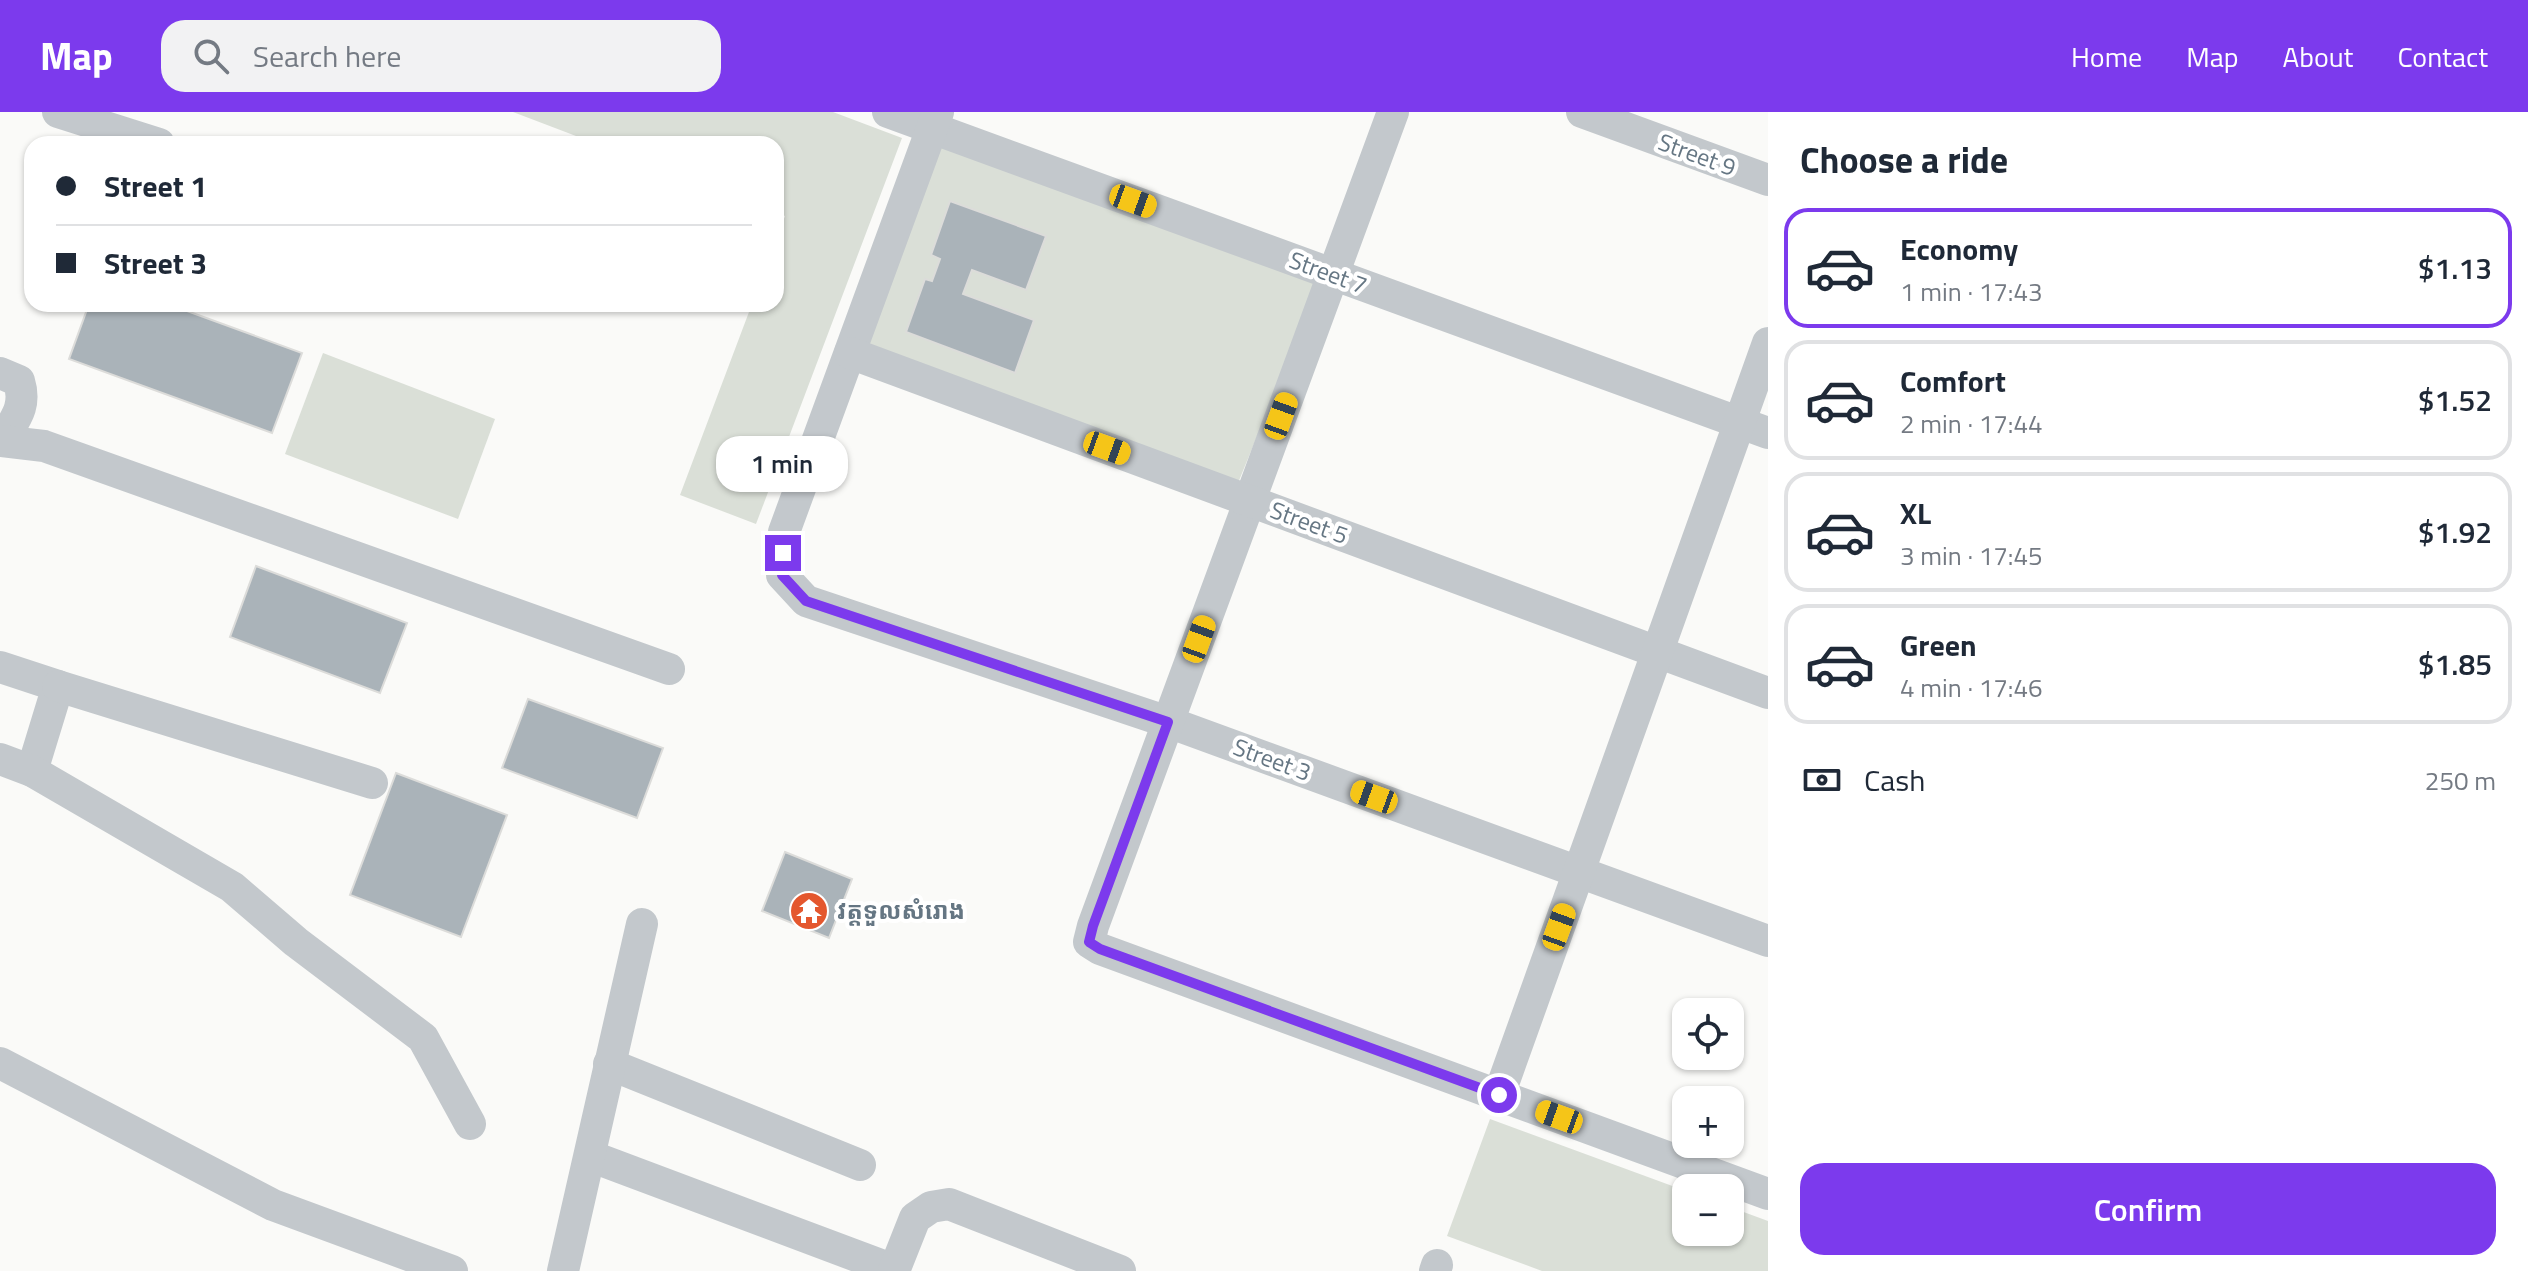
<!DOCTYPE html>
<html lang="en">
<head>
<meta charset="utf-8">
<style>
  body { margin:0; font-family:"Titillium Web","Noto Sans Khmer",sans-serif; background:#f2f2f3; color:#1f2937; height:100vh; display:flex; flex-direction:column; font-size:30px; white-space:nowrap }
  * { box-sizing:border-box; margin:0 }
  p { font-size:26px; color:#747a83 }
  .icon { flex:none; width:44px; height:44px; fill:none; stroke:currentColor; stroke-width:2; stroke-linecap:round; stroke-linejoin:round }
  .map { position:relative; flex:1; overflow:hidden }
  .side { display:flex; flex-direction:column; background:#fff; width:760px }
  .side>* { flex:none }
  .hud { position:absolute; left:24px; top:24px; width:760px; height:176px; border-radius:24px; box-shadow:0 2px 6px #0004; display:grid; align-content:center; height:176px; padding:0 32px; background:#fff }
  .controls { position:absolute; left:1672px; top:886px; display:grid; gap:16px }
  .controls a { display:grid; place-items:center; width:72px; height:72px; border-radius:16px; background:#fff; box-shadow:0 2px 6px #0004; font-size:40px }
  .end { position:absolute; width:36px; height:36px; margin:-18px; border:10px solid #7c3aed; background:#fff; box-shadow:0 0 0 4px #fff }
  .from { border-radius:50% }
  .bubble { position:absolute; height:56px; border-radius:24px; background:#fff; box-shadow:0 2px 6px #0004; font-size:26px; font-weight:600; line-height:56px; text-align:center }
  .car { position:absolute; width:24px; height:48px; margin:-24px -12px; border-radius:10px; box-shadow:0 0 6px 2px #0007; background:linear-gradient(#f5c518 24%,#345 0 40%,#f5c518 0 76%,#345 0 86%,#f5c518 0) }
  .hud b { display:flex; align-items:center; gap:28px; height:76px; font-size:30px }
  .hud b+b { border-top:2px solid #e0e1e3 }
  .hud i { width:20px; height:20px; background:#1f2937 }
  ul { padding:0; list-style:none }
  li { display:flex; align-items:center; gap:24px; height:120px; margin:0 16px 12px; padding:0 16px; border:4px solid #e0e1e3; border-radius:24px }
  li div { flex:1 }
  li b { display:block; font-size:30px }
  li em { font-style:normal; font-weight:600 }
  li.current { border-color:#7c3aed }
  li>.icon { width:72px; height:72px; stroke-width:1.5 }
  h2 { padding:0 32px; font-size:36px; line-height:96px }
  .pay { display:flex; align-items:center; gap:20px; height:88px; padding:0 32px; font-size:30px }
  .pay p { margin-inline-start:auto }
  .primary-button { display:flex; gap:16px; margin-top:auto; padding:16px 32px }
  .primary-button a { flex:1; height:92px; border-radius:24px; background:#7c3aed; color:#fff; font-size:32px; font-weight:600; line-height:92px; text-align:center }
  header { display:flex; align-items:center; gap:48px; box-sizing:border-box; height:112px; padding:0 40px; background:#7c3aed; color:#fff }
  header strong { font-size:38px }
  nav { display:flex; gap:44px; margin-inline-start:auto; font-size:28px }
  .search { width:560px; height:72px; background:#f2f2f3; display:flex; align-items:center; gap:20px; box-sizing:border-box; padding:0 28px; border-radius:24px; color:#747a83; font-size:30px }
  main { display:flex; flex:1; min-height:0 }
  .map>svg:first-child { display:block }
</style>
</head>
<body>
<header>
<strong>Map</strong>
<div class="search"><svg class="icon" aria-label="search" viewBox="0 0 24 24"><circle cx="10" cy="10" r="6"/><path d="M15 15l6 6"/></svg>Search here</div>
<nav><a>Home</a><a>Map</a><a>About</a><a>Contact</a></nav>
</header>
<main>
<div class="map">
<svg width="1768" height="1159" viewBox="0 0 1768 1159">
  <rect width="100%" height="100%" fill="#fafaf8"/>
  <g fill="#dadfd7">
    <path d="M513 0H833L902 26 756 412 680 383 752 192H776V129L785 104 776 100V32H597Z"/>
    <path d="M939 31 1319 172 1236 376 861 234Z"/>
    <path d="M323 241 495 307 458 407 285 342Z"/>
    <path d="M1490 1007 1686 1079V1120H1730V1095L1768 1109V1159H1542L1447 1124Z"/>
  </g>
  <g fill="#aab3b9" stroke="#dcdcda" stroke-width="2">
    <path d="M950 89 1046 124 1026 178 972 158 963 182 1034 208 1015 261 906 220 925 167 932 169 940 147 931 143Z"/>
    <path d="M89 192H168L302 241 272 321 69 247Z"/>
    <path d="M256 454 407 511 380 581 230 525Z"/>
    <path d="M528 587 663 636 637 706 502 656Z"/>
    <path d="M396 661 507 703 461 825 350 783Z"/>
    <path d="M785 740 852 767 829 826 762 799Z"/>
  </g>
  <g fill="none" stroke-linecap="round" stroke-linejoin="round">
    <g stroke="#c3c8cc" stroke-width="32">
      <path d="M58 0 159 32"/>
      <path d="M888 0 1768 321"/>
      <path d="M938 0 784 420 782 463 806 489 1168 610 1768 829"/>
      <path d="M1393 0 1093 814 1089 830 1100 837 1768 1082"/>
      <path d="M1582 0 1768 68"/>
      <path d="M850 241 1768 581"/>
      <path d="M0 261 19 269C27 295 15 307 2 329"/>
      <path d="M0 329 44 334 669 557"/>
      <path d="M0 555 58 574 32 659"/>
      <path d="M58 574 372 671"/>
      <path d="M0 647 32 659 232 775 296 830 423 926 470 1012"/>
      <path d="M0 951 273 1093 452 1159"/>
      <path d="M609 952 860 1053"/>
      <path d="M1499 983 1768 231"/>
      <path d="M590 1044 894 1158"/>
      <path d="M563 1159 642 812"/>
      <path d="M894 1159 915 1106 931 1095 949 1092 1120 1159"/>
      <path d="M1435 1159 1437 1153"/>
    </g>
  </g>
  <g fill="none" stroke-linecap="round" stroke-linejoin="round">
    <path stroke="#7c3aed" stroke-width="10" d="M783 441 782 463 806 489 1168 610 1093 814 1089 830 1100 837 1499 983"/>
  </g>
  <defs>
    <g id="temple-disc" transform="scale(2)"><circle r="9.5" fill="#e4572e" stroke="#fff"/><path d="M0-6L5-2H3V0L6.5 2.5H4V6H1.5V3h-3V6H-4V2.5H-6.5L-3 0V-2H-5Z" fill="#fff"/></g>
  </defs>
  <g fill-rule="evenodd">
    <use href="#temple-disc" x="809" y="799"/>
  </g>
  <g text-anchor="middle" stroke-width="8" stroke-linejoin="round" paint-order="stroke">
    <g font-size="24" fill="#657683" stroke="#fff">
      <text transform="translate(1697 43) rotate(20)" y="8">Street 9</text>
      <text transform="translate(1328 161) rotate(20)" y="8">Street 7</text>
      <text transform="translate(1309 411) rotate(20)" y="8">Street 5</text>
      <text transform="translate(1272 648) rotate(20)" y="8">Street 3</text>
    </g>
    <g font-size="24" font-weight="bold" fill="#657683" stroke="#fff" text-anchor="start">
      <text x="837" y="807">វត្តទួលសំរោង</text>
    </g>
  </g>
</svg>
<div class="controls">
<a><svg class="icon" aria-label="locate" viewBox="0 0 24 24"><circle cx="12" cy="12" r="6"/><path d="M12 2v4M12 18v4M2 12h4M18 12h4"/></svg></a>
<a>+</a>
<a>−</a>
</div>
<i class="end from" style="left:1499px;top:983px"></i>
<i class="end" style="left:783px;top:441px"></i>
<div class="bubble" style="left:716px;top:324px;width:132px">1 min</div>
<i class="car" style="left:1133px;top:89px;rotate:110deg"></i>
<i class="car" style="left:1281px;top:304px;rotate:20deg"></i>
<i class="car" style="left:1107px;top:336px;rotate:110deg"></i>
<i class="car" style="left:1199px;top:527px;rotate:20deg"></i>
<i class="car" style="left:1374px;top:685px;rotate:290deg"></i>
<i class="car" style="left:1559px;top:815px;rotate:20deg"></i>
<i class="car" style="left:1559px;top:1005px;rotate:290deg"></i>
<div class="hud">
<b><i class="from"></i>Street 1</b>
<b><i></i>Street 3</b>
</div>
</div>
<section class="side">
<h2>Choose a ride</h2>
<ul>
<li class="current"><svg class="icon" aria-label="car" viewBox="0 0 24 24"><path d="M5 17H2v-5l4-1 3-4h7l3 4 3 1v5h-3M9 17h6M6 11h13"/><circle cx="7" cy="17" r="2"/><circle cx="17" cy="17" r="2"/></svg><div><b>Economy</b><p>1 min · 17:43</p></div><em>$1.13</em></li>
<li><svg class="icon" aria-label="car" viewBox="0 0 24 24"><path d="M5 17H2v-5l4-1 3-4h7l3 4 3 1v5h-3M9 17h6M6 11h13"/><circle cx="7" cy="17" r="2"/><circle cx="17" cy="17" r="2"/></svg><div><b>Comfort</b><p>2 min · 17:44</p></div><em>$1.52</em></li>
<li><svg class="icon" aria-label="car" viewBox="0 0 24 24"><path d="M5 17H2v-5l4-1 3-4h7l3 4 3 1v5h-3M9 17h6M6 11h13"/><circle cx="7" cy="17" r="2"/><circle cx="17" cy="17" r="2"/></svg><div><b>XL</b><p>3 min · 17:45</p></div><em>$1.92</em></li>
<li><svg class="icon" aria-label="car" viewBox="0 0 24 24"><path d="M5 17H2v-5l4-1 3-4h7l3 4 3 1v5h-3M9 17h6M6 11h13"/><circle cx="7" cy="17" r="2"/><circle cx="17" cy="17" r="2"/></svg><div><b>Green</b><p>4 min · 17:46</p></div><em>$1.85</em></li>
</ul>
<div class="pay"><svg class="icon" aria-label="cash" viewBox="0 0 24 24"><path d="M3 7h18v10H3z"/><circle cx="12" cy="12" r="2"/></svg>Cash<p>250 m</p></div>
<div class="primary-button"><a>Confirm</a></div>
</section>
</main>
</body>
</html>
